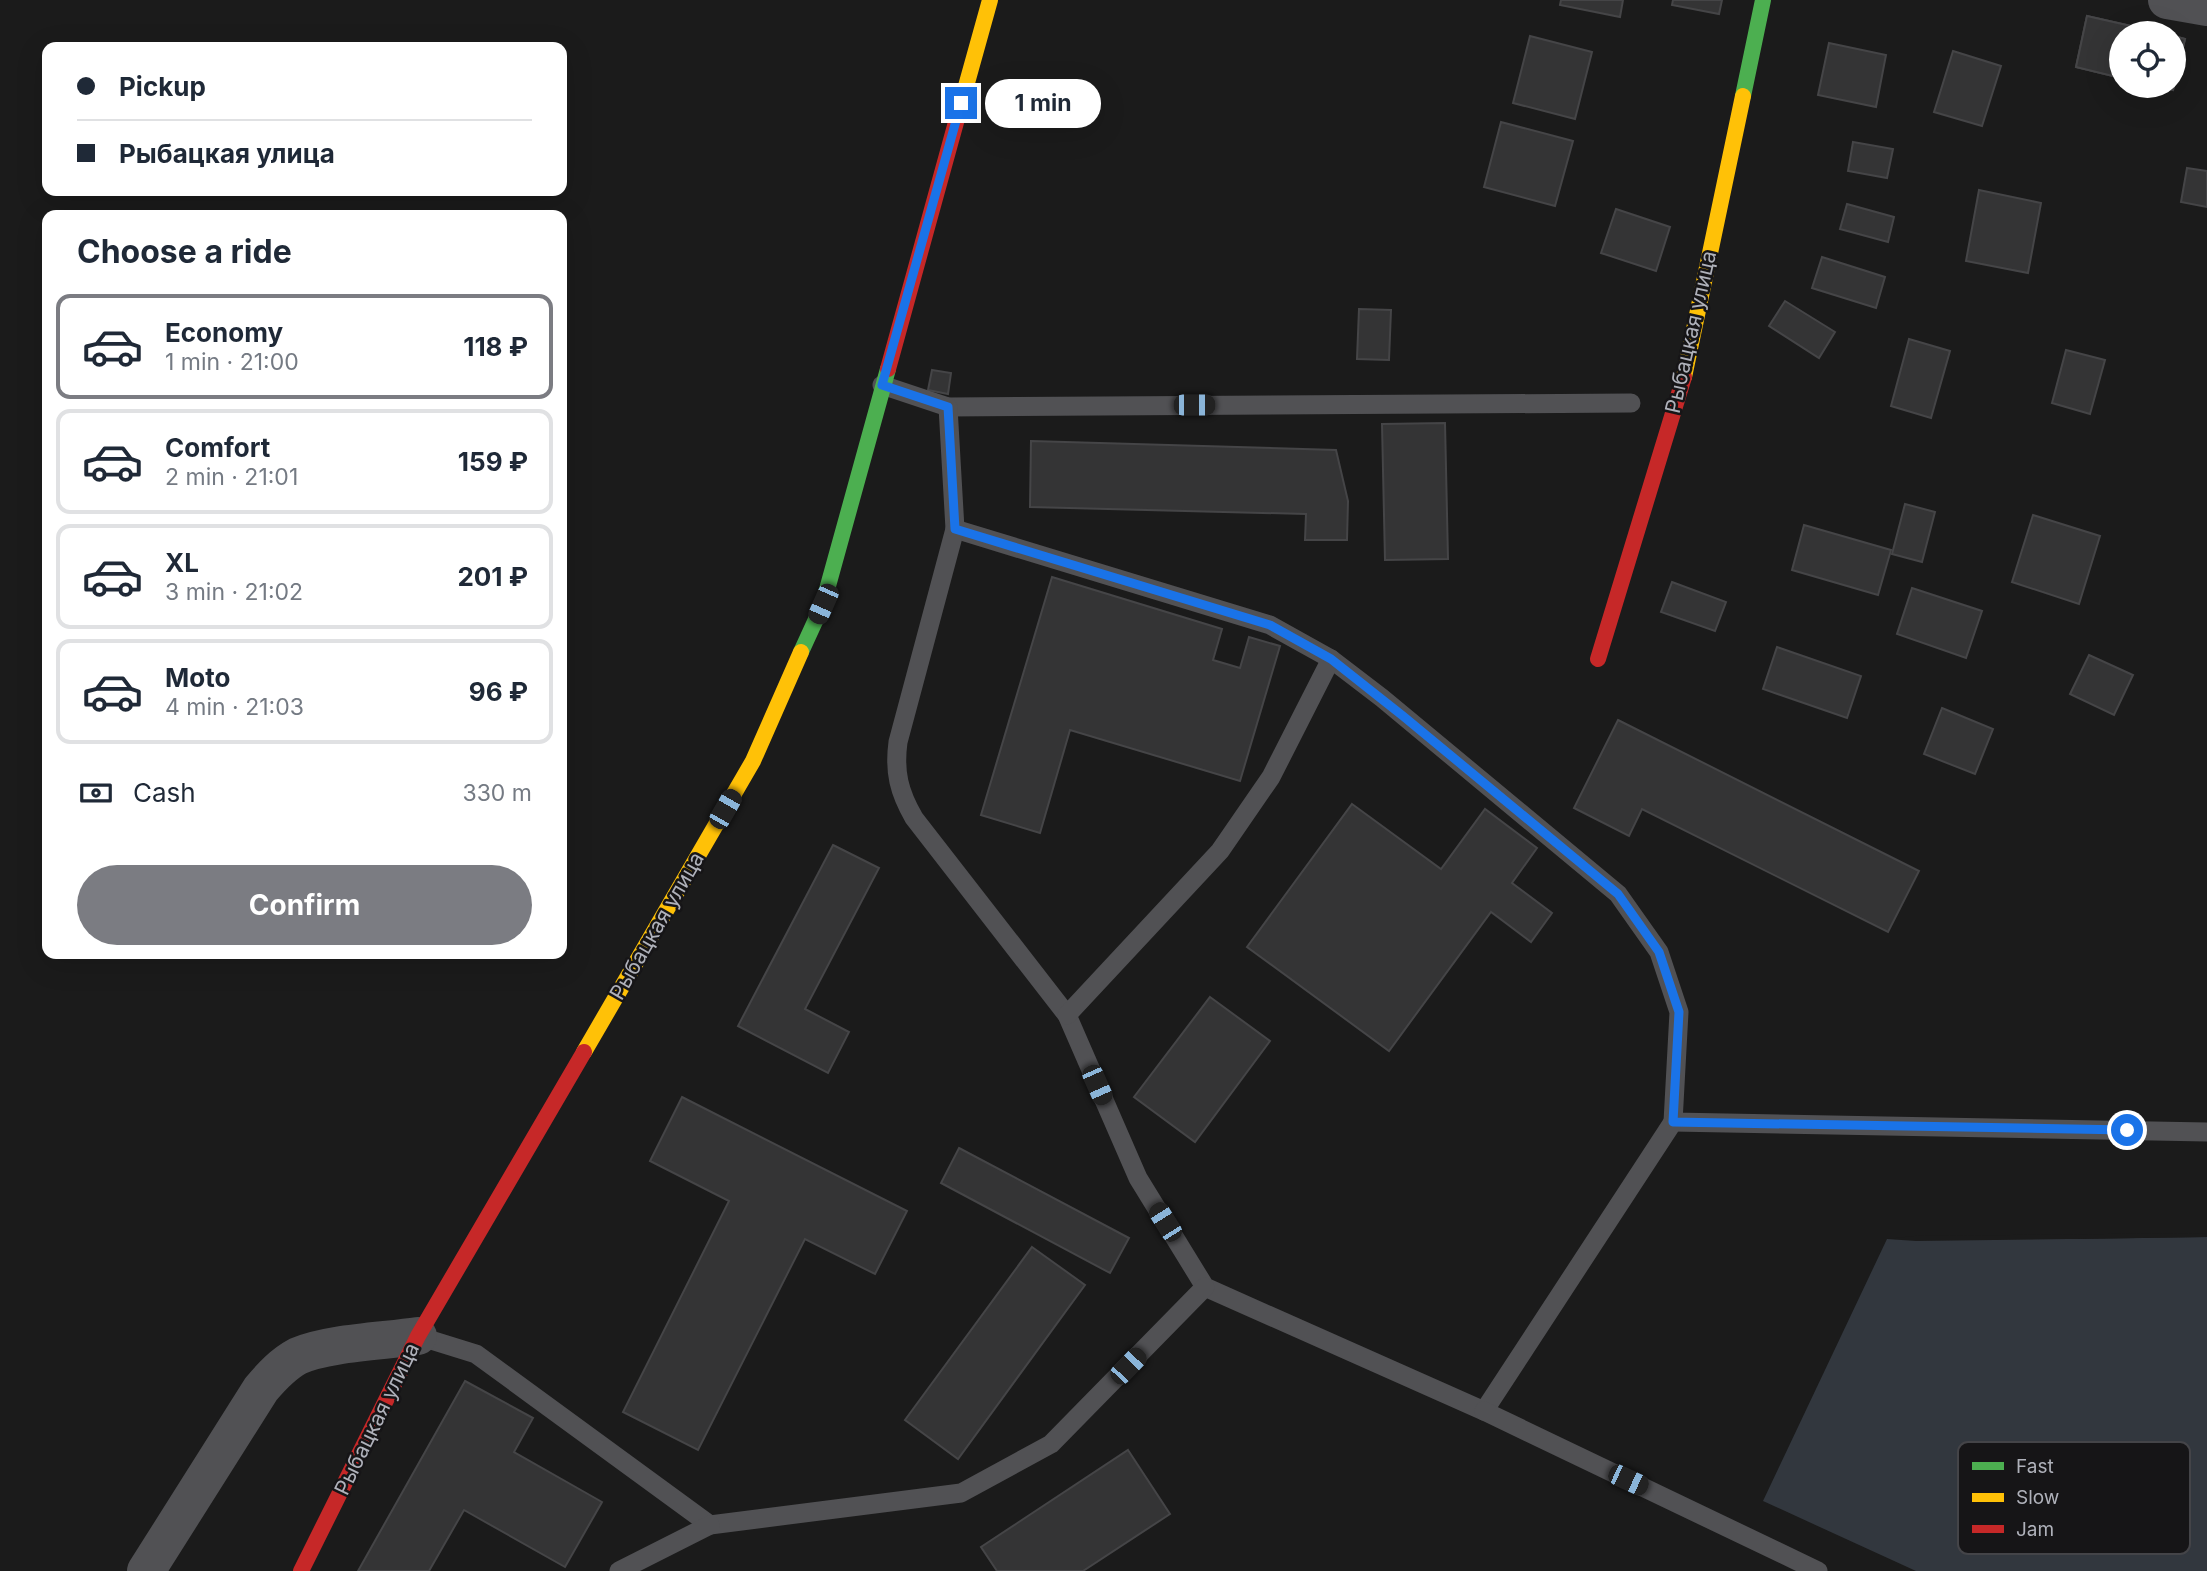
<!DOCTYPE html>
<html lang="en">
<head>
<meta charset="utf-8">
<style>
  body { margin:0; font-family:Inter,sans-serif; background:#f6f6f7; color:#1f2937; height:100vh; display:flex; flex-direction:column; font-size:26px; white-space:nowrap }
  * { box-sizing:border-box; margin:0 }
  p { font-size:23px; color:#747a83 }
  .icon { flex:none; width:38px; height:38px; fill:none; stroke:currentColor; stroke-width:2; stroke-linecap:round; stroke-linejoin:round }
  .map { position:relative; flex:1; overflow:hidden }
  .drawer { position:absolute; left:42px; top:210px; width:525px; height:749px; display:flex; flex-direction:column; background:#fff; border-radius:14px; box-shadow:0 7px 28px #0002 }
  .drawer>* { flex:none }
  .guide { position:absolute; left:42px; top:42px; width:525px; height:154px; border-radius:14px; box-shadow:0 7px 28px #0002; display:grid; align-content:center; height:154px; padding:0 35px; background:#fff }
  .fabs { position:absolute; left:2109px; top:21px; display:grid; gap:14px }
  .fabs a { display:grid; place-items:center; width:77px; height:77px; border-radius:50%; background:#fff; box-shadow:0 7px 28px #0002; font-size:35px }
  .end { position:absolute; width:32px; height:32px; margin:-16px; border:9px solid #1a73e8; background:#fff; box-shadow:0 0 0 4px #fff }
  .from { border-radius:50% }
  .bubble { position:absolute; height:49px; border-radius:24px; background:#fff; box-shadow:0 7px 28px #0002; font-size:23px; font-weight:700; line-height:49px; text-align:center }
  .car { position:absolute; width:21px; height:42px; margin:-21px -10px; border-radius:9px; box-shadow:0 0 5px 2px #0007; background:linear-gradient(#222 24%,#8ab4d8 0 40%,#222 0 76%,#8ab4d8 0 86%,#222 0) }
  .guide b { display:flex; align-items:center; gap:24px; height:66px; font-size:26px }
  .guide b+b { border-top:2px solid #e0e1e3 }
  .guide i { width:18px; height:18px; background:#1f2937 }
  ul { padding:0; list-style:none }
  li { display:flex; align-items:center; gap:21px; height:105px; margin:0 14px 10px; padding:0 21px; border:4px solid #e0e1e3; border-radius:14px }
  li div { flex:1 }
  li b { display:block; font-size:26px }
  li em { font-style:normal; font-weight:700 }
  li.current { border-color:#7b7c82 }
  li>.icon { width:63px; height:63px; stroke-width:1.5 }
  h2 { padding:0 35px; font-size:32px; line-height:84px }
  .pay { display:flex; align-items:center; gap:18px; height:77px; padding:0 35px; font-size:26px }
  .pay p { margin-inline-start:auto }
  .cta { display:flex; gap:14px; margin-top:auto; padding:14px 35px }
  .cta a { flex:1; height:80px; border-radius:42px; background:#7b7c82; color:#fff; font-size:28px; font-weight:700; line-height:80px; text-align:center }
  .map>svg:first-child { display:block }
</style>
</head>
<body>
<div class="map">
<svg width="2207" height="1571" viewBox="0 0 2207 1571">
  <rect width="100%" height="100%" fill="#1b1b1b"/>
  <path fill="#32373e" d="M2207 1237V1571H1916L1763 1501 1887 1239 1916 1241Z"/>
  <path fill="#1b1b1b" d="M2207 1233V1237L2078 1239H1887L1914 1236Z"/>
  <g fill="#343435" stroke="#454547" stroke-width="2">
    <path d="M1561 0H1623L1620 17 1560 5Z"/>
    <path d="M1673 0H1722L1719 14 1672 5Z"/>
    <path d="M2087 16 2162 33H2121V78L2076 67Z"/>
    <path d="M2087 16 2162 33H2121V78L2076 67Z"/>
    <path d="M1530 36 1592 52 1575 119 1513 103Z"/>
    <path d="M2174 36 2185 39 2173 90 2156 86H2174Z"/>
    <path d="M2174 36 2185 39 2173 90 2156 86H2174Z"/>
    <path d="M1829 43 1886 55 1876 107 1818 95Z"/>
    <path d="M1953 51 2001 66 1982 126 1934 112Z"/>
    <path d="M1501 122 1573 141 1555 206 1484 187Z"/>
    <path d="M1853 142 1893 149 1887 178 1848 171Z"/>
    <path d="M2187 168 2207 171V207L2181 202Z"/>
    <path d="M1979 190 2041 203 2028 273 1966 261Z"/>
    <path d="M1847 204 1894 217 1888 242 1840 229Z"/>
    <path d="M1616 209 1670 227 1656 271 1601 253Z"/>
    <path d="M1822 257 1885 277 1876 308 1812 288Z"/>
    <path d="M1785 301 1835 332 1819 358 1769 326Z"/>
    <path d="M1359 309 1391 310 1389 360 1357 359Z"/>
    <path d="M1909 339 1950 351 1931 418 1891 406Z"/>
    <path d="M2066 350 2105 360 2090 414 2052 403Z"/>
    <path d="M932 370 951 373 948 394 928 390Z"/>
    <path d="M1445 423 1448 559 1385 560 1382 424Z"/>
    <path d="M1031 441 1336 450 1348 501 1347 540H1305L1306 514 1030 507Z"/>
    <path d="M1905 504 1935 512 1922 562 1892 554Z"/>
    <path d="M2033 515 2100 536 2079 604 2012 582Z"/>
    <path d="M1804 525 1891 550 1878 595 1792 570Z"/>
    <path d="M1052 577 1222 629 1213 660 1240 668 1249 637 1280 646 1240 781 1070 730 1040 833 981 815Z"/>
    <path d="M1672 582 1726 602 1715 631 1661 612Z"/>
    <path d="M1912 588 1982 611 1966 658 1897 634Z"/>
    <path d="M1777 647 1861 676 1847 718 1763 689Z"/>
    <path d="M2089 655 2133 675 2114 715 2070 694Z"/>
    <path d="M1942 708 1993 729 1975 774 1924 754Z"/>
    <path d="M1618 720 1919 871 1888 932 1642 809 1629 836 1574 808Z"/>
    <path d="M1352 804 1441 869 1485 809 1537 848 1512 883 1552 913 1531 942 1491 912 1389 1051 1247 947Z"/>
    <path d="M833 845 879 868 805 1009 849 1032 828 1073 738 1026Z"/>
    <path d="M1210 997 1270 1041 1195 1142 1134 1097Z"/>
    <path d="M682 1097 907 1211 875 1274 805 1239 698 1450 623 1412 729 1201 650 1161Z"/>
    <path d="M959 1148 1129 1238 1110 1273 941 1183Z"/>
    <path d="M1032 1247 1085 1285 958 1459 905 1420Z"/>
    <path d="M465 1381 533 1418 514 1452 602 1502 565 1567 464 1510 429 1571H358Z"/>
    <path d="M1128 1450 1170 1514 1083 1571H997L981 1547Z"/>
  </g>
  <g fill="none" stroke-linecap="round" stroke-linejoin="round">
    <g stroke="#515154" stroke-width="19">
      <path d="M882 385 948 407 1631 403"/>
      <path d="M948 407 955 529 1270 625 1331 659 1382 698 1618 894 1659 952 1679 1012 1673 1122 2207 1132"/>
      <path d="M955 529 898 742C894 772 899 792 914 818L1067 1015 1138 1178 1205 1287 1484 1411 1673 1122"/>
      <path d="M1067 1015 1220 851 1271 777 1331 659"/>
      <path d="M418 1336 476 1354 710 1525 961 1493 1051 1444 1205 1287"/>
      <path d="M1484 1411 1818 1571"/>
      <path d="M619 1571 710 1525"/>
    </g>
    <g stroke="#515154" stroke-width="38">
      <path d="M2167 0 2207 7"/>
      <path d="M146 1571 261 1389C272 1376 283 1364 298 1356 326 1343 385 1341 418 1336"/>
    </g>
    <g stroke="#4caf50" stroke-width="16">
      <path d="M1743 96 1763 0"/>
      <path d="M801 652 823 604 888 369"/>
    </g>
    <g stroke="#ffc107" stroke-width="16">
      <path d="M958 115 990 0"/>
      <path d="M1684 377 1743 96"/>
      <path d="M584 1052 753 761 801 652"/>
    </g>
    <g stroke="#c62828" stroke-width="16">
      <path d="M888 369 958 115"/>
      <path d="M1598 659 1684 377"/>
      <path d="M301 1571 418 1336 584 1052"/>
    </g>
  </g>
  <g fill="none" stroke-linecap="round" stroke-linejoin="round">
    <path stroke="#1a73e8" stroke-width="9" d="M961 103 882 385 948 407 955 529 1270 625 1331 659 1403 716 1618 894 1659 952 1679 1012 1673 1122 2127 1130"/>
  </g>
  <g text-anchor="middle" stroke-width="5" stroke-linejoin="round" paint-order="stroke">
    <g font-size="21" fill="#afb1ba" stroke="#161517">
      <text transform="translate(1691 332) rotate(-77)" y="7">Рыбацкая улица</text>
      <text transform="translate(657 926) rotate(-60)" y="7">Рыбацкая улица</text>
      <text transform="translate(377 1419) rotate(-64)" y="7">Рыбацкая улица</text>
    </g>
  </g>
  <rect x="1958" y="1442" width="232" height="112" rx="10" fill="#161517" stroke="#444448" stroke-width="2"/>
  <rect x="1972" y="1462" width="32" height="8" fill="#4caf50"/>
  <rect x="1972" y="1493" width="32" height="9" fill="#ffc107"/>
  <rect x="1972" y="1525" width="32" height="8" fill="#c62828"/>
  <g font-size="19" fill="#afb1ba">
    <text x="2016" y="1473">Fast</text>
    <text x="2016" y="1504">Slow</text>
    <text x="2016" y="1536">Jam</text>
  </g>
</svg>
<div class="fabs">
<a><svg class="icon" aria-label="locate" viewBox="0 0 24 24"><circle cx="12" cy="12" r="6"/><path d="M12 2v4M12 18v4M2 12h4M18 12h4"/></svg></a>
</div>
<i class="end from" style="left:2127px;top:1130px"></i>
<i class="end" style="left:961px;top:103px"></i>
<div class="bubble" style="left:985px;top:79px;width:116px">1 min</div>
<i class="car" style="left:1194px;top:405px;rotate:90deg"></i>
<i class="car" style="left:823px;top:604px;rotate:204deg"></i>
<i class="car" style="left:725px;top:809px;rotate:30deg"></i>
<i class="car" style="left:1097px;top:1085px;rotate:156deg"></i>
<i class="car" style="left:1165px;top:1222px;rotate:328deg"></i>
<i class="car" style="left:1128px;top:1366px;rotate:44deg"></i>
<i class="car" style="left:1628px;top:1480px;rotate:115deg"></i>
<div class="guide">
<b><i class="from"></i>Pickup</b>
<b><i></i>Рыбацкая улица</b>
</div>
<section class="drawer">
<h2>Choose a ride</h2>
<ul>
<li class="current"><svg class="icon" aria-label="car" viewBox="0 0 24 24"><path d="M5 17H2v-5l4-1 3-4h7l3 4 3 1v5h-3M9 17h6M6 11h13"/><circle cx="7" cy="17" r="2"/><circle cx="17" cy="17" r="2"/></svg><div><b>Economy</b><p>1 min · 21:00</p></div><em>118 ₽</em></li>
<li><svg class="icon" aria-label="car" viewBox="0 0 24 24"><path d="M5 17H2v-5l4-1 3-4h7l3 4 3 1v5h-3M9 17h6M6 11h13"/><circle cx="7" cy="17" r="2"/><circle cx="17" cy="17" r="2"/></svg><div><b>Comfort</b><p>2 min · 21:01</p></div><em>159 ₽</em></li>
<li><svg class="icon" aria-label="car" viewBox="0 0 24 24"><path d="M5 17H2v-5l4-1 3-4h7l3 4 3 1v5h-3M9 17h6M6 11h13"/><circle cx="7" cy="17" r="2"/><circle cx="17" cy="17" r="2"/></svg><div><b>XL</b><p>3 min · 21:02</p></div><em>201 ₽</em></li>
<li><svg class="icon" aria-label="car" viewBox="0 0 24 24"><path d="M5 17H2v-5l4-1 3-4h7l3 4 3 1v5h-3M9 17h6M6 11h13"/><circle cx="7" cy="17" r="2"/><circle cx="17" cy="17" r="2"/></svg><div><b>Moto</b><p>4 min · 21:03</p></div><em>96 ₽</em></li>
</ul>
<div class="pay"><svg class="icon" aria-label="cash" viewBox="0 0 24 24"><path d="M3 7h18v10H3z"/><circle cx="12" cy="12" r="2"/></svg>Cash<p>330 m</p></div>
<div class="cta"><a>Confirm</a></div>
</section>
</div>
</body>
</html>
